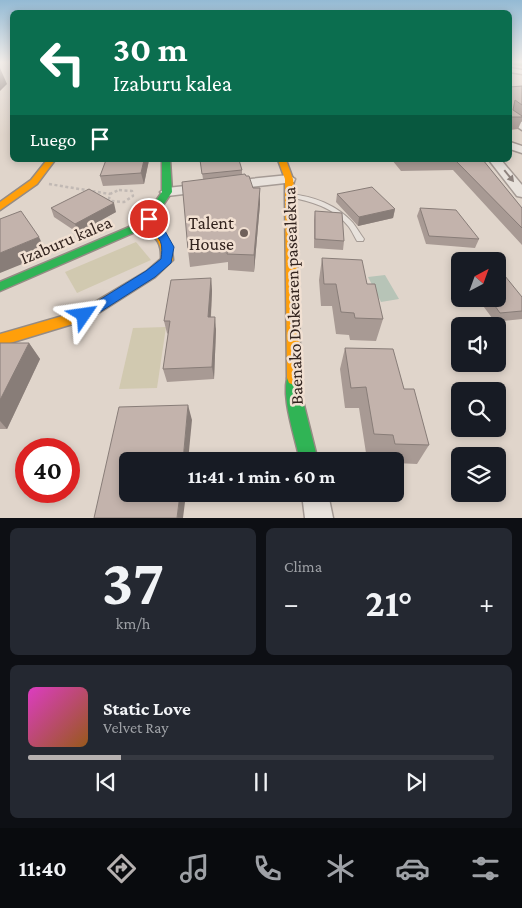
<!DOCTYPE html>
<html lang="es">
<meta charset="utf-8">
<style>
:root{--surface:#171b24;--page:#242831;--text:#f1f3f6;--muted:#9ea1a6;--line:#363941;--accent:#b6b1b0}
body{margin:0;font-family:"Crimson Pro",serif;background:var(--page);color:var(--text);height:100vh;display:flex;flex-direction:column;font-size:19px;white-space:nowrap}
*{box-sizing:border-box;margin:0}
p{font-size:16px;color:var(--muted)}
.icon{flex:none;width:28px;height:28px;fill:none;stroke:currentColor;stroke-width:2;stroke-linecap:round;stroke-linejoin:round}
.map{position:relative;height:518px;overflow:hidden}
.panel{display:flex;flex-direction:column;gap:10px;padding:10px;background:#0d0f14;flex:1}
.panel>*{flex:none}
.banner{position:absolute;left:10px;top:10px;width:502px;height:152px;border-radius:8px;box-shadow:0 2px 8px #0003;background:#0b6e4f;color:#fff;overflow:hidden}
.needle{width:32px;rotate:41deg}
.buttons{position:absolute;left:451px;top:252px;display:grid;gap:10px}
.buttons a{display:grid;place-items:center;width:55px;height:55px;border-radius:8px;background:var(--surface);box-shadow:0 2px 8px #0003;font-size:25px}
.speed{position:absolute;left:15px;top:438px;display:flex;gap:10px;font-size:25px;font-weight:700;text-align:center}
.speed>*{display:grid;place-content:center;width:65px;height:65px;border-radius:50%;background:var(--surface);box-shadow:0 2px 8px #0003;line-height:1}
.speed .limit{border:8px solid #d22;background:#fff;color:#111}
.pin{position:absolute;display:grid;place-items:center;width:42px;height:42px;color:#fff;margin:-21px;border:2px solid #fff;border-radius:50%;box-shadow:0 1px 5px #0007}
.me{position:absolute;width:55px;margin:-28px;rotate:58deg;stroke-linejoin:round;filter:drop-shadow(0 0 4px #0008)}
.turn{display:flex;align-items:center;gap:18px;height:105px;padding:0 20px;font-size:22px}
.turn .icon{width:65px;height:65px;stroke-width:2.5}
.turn b{display:block;font-size:35px;line-height:42px}
.then{display:flex;align-items:center;height:48px;padding:0 20px;background:#0003;gap:10px;font-size:19px}
.big{font-size:38px;font-weight:700;line-height:1.1}
.panel .widget{flex:1;display:flex;flex-direction:column;justify-content:center;gap:8px;min-width:0;padding:0 18px;border-radius:8px;background:var(--page)}
.panel .dial{align-items:center;gap:0}
.dial b{font-size:65px;line-height:1}
.song{display:flex;align-items:center;gap:15px}
.cover{width:60px;height:60px;border-radius:8px;background:linear-gradient(135deg,hsl(310 70% 55%),hsl(30 70% 35%))}
.played{height:5px;border-radius:2px;background:linear-gradient(90deg,var(--accent) 20%,var(--line) 20%)}
.keys{display:flex;justify-content:space-around;direction:ltr}
.heat{display:flex;justify-content:space-between;align-items:center;font-size:28px;direction:ltr}
.panel .tiles{flex:1;display:grid;gap:10px;grid-template-columns:1fr 1fr}
.widget:last-child{grid-column:span 2}
.trip{position:absolute;left:119px;top:452px;width:285px;height:50px;border-radius:8px;background:var(--surface);box-shadow:0 2px 8px #0003;font-weight:700;line-height:50px;text-align:center}
.dock{display:flex;height:80px;justify-content:space-around;align-items:center;background:#090b0e;color:var(--muted)}
.dock .icon{width:35px;height:35px}
.dock .on{color:var(--accent)}
.dock b{font-size:22px;color:var(--text)}
.map>svg:first-child{display:block}
</style>
<div class="map">
<svg width="522" height="518" viewBox="0 0 522 518">
<rect width="100%" height="100%" fill="#e0d5cb"/>
<g fill="#d1c9b0">
<polygon points="136,242 151,260 77,293 65,272"/>
<polygon points="166,327 157,388 119,389 133,328"/>
</g>
<polygon fill="#b7c4b7" points="385,275 399,299 381,302 368,277"/>
<g fill="none" stroke-linecap="round" stroke-linejoin="round">
<defs>
<path id="lane" d="M290 194C313 196 337 205 353 223 357 228 360 234 364 239L363 241H357C354 236 352 231 349 227 334 207 310 201 288 197V195Z"/>
<g id="street">
<polygon points="510,68 522,70 522,74 510,72"/>
<polygon points="510,114 522,122 522,130 510,122"/>
<polygon points="510,142 522,146 522,153 510,149"/>
<polygon points="489,160 501,160 522,185 522,197 517,196"/>
<polygon points="289,175 295,179 294,182 231,189 224,185 231,181"/>
<polygon points="204,184 211,188 209,191 167,196 160,192 167,188"/>
<polygon points="302,494 328,494 333,518 305,518"/>
</g>
<g id="fast">
<polygon points="512,62 522,62 522,65 513,63"/>
<polygon points="162,160 170,160 172,192 149,226 0,291 0,282 141,222 162,192"/>
<path d="M294 371 299 373 301 378 302 397 318 461H300C296 439 279 393 289 373Z"/>
</g>
<g id="slow">
<polygon points="47,160 55,160 37,184 0,210 0,202 31,180"/>
<polygon points="278,160 286,160 293,179 295,196 301,378 299,383 294,385 289,383 287,378 285,196 285,179"/>
<path d="M145 221C163 226 172 242 173 260L155 277 89 319 0 346V334L80 311 147 271 161 259C162 237 152 237 140 224Z"/>
</g>
</defs>
<use href="#lane" stroke="#a59b95" stroke-width="2"/>
<use href="#street" stroke="#a59b95" stroke-width="3"/>
<use href="#fast" stroke="#958b84" stroke-width="3"/>
<use href="#slow" stroke="#958b84" stroke-width="3"/>
<g stroke="#c1b9b4" stroke-width="2.5" stroke-dasharray="3 2.5" stroke-linecap="butt">
<polyline points="49,184 110,194"/>
<polygon points="119,190 132,191 133,196 124,202 111,201 109,199 110,194"/>
</g>
<use href="#lane" fill="#e8e2dc" fill-rule="evenodd"/>
<use href="#street" fill="#e8e2dc" fill-rule="evenodd"/>
<use href="#fast" fill="#30b455" fill-rule="evenodd"/>
<use href="#slow" fill="#ff9f0a" fill-rule="evenodd"/>
</g>
<g fill="#a89a94">
<polygon points="522,86 522,120 518,129 510,130 510,87"/>
<polygon points="149,160 144,184 103,186 100,176"/>
<polygon points="200,160 242,170 242,174 246,176 253,188 260,204 254,272 228,270 228,262 190,267 188,250 203,179"/>
<polygon points="392,160 483,160 522,208 522,245 453,170 401,171"/>
<polygon points="337,194 395,209 393,218 358,226 336,202"/>
<polygon points="51,208 116,212 78,233 54,217"/>
<polygon points="420,208 479,239 475,248 426,244 417,216"/>
<polygon points="315,211 344,241 343,250 314,248 314,220"/>
<polygon points="322,258 367,284 383,319 376,341 350,340 349,335 336,334 332,306 321,306 319,280"/>
<polygon points="211,278 212,291 211,317 216,330 214,379 167,382 163,369 168,334 167,333 164,321"/>
<polygon points="522,297 522,319 495,322 478,299 498,299"/>
<polygon points="0,343 29,343 40,359 7,429 0,429"/>
<polygon points="345,348 404,389 429,445 417,464 395,463 395,461 385,461 383,453 366,453 359,408 345,408 340,369"/>
</g>
<g fill="#887d78">
<polygon points="0,68 7,84 0,91"/>
<polygon points="144,160 149,160 144,184 141,173"/>
<polygon points="260,188 260,204 254,272 254,255"/>
<polygon points="114,203 116,212 78,233 75,224"/>
<polygon points="395,209 393,218 358,226 359,217"/>
<polygon points="39,237 47,254 0,273 0,253"/>
<polygon points="211,278 212,291 210,330 208,317"/>
<polygon points="215,317 216,330 214,379 212,367"/>
<polygon points="29,343 40,359 7,429 0,421 0,400"/>
<polygon points="188,405 192,420 188,461 183,461"/>
<polygon points="180,494 186,494 183,518 177,518"/>
</g>
<g fill="#c3b3ac" stroke="#887d78">
<polygon points="522,86 522,105 515,100 513,110 522,116 522,117 510,117 510,87"/>
<polygon points="106,160 144,160 141,173 100,176"/>
<polygon points="200,160 239,160 242,170 202,174"/>
<polygon points="402,160 483,160 522,208 522,228 456,161 403,161"/>
<polygon points="245,174 246,176 249,176 253,188 260,188 254,255 227,254 228,246 188,250 182,182"/>
<polygon points="372,187 395,209 359,217 337,194"/>
<polygon points="89,189 114,203 75,224 51,208"/>
<polygon points="420,208 456,210 479,239 429,236"/>
<polygon points="21,211 39,237 0,253 0,219"/>
<polygon points="315,211 342,213 344,241 315,239"/>
<polygon points="322,258 362,260 367,284 375,284 383,319 355,318 354,313 341,312 336,284 324,284"/>
<polygon points="498,276 505,276 522,297 522,311 500,313 490,299 498,299"/>
<polygon points="211,278 208,317 215,317 212,367 163,369 170,321 164,321 171,280"/>
<polygon points="0,343 29,343 0,400"/>
<polygon points="345,348 393,349 404,389 414,389 429,445 395,444 393,435 374,434 366,387 351,388"/>
<polygon points="188,405 183,461 128,461 128,494 180,494 177,518 94,518 119,407"/>
</g>
<defs><path id="oneway-solid" d="M-6-.8H1V-3.2L6.5 0L1 3.2V.8H-6Z" transform="scale(1.25)"/></defs>
<use fill="#8d827d" href="#oneway-solid" transform="translate(509 176) rotate(51)"/>
<linearGradient id="sky" x2="0" y2="1"><stop stop-color="#94bad4"/><stop offset="0.46" stop-color="#f1ece8"/><stop offset="1" stop-color="#f1ece8" stop-opacity="0"/></linearGradient>
<rect width="522" height="135" fill="url(#sky)"/>
<path fill="#1a73e8" stroke="#114b97" d="M149 216 154 219 151 223 165 231 174 247 171 263 155 277 89 319 84 320 80 319 78 315 80 312 146 271 161 259C165 232 153 238 139 224L145 217Z"/>
<circle fill="#6f615b" stroke="#f1e0d2" stroke-width="2" cx="244" cy="233" r="5"/>
<g text-anchor="middle" stroke-width="5" stroke-linejoin="round" paint-order="stroke">
<g font-size="18" fill="#32231e" stroke="#f1e0d2" text-anchor="end">
<text x="234" y="229">Talent<tspan x="234" dy="21">House</tspan></text>
</g>
<g font-size="18" fill="#32231e" stroke="#f1e0d2">
<text transform="translate(66 240) rotate(-23)" y="6">Izaburu kalea</text>
<text transform="translate(293 296) rotate(-92)" y="6">Baenako Dukearen pasealekua</text>
</g>
</g>
</svg>
<div class="buttons">
<a><svg class="needle" viewBox="-14 -14 28 28"><path d="M0-13l5 13h-10z" fill="#e53935"/><path d="M0 13l5-13h-10z" fill="#9ea1a6"/></svg></a>
<a><svg class="icon" aria-label="sound" viewBox="0 0 24 24"><path d="M4 9h4l5-4v14l-5-4H4zM17 9q2 3 0 6"/></svg></a>
<a><svg class="icon" aria-label="search" viewBox="0 0 24 24"><circle cx="10" cy="10" r="6"/><path d="M15 15l6 6"/></svg></a>
<a><svg class="icon" aria-label="layers" viewBox="0 0 24 24"><path d="M12 4l9 5-9 5-9-5zM3 14l9 5 9-5"/></svg></a>
</div>
<div class="speed"><div class="limit">40</div></div>
<div class="pin" style="left:149px;top:219px;background:#d93025"><svg class="icon" aria-label="arrive" viewBox="0 0 24 24"><path d="M6 21V4h12l-3 4 3 4H6"/></svg></div>
<svg class="me" style="left:84px;top:315px" viewBox="-20 -20 40 40"><path d="M0-17L14 15 0 8-14 15z" fill="#1a73e8" stroke="#fff" stroke-width="4"/></svg>
<div class="trip">11:41 · 1 min · 60 m</div>
<div class="banner">
<div class="turn"><svg class="icon" aria-label="left" viewBox="0 0 24 24"><path d="M17 20v-9H6M10 6l-5 5 5 5"/></svg><div><b>30 m</b>Izaburu kalea</div></div>
<div class="then">Luego<svg class="icon" aria-label="arrive" viewBox="0 0 24 24"><path d="M6 21V4h12l-3 4 3 4H6"/></svg></div>
</div>
</div>
<section class="panel">
<div class="tiles">
<div class="widget dial"><b>37</b><p>km/h</p></div>
<div class="widget"><p>Clima</p>
<div class="heat"><a>−</a><b class="big">21°</b><a>+</a></div>
</div>
<div class="widget">
<div class="song"><i class="cover"></i><div><b>Static Love</b><p>Velvet Ray</p></div></div>
<div class="played"></div>
<div class="keys"><svg class="icon" aria-label="previous" viewBox="0 0 24 24"><path d="M18 5L8 12l10 7zM5 5v14"/></svg><svg class="icon" aria-label="pause" viewBox="0 0 24 24"><path d="M8 5v14M16 5v14"/></svg><svg class="icon" aria-label="next" viewBox="0 0 24 24"><path d="M6 5l10 7-10 7zM19 5v14"/></svg></div>
</div>
</div>
</section>
<nav class="dock">
<b>11:40</b>
<svg class="icon on" aria-label="directions" viewBox="0 0 24 24"><path d="M12 3l9 9-9 9-9-9zM9 14v-3h6M13 9l2 2-2 2"/></svg>
<svg class="icon" aria-label="music" viewBox="0 0 24 24"><path d="M9 18V5l10-2v13"/><circle cx="6" cy="18" r="3"/><circle cx="16" cy="16" r="3"/></svg>
<svg class="icon" aria-label="phone" viewBox="0 0 24 24"><path d="M5 4h4l2 5-3 2q2 4 5 5l2-3 5 2v4C11 20 4 13 5 4z"/></svg>
<svg class="icon" aria-label="climate" viewBox="0 0 24 24"><path d="M12 3v18M4 7l16 10M4 17L20 7"/></svg>
<svg class="icon" aria-label="car" viewBox="0 0 24 24"><path d="M5 17H2v-5l4-1 3-4h7l3 4 3 1v5h-3M9 17h6M6 11h13"/><circle cx="7" cy="17" r="2"/><circle cx="17" cy="17" r="2"/></svg>
<svg class="icon" aria-label="filters" viewBox="0 0 24 24"><path d="M4 7h16M4 17h16"/><circle cx="9" cy="7" r="2"/><circle cx="15" cy="17" r="2"/></svg>
</nav>
